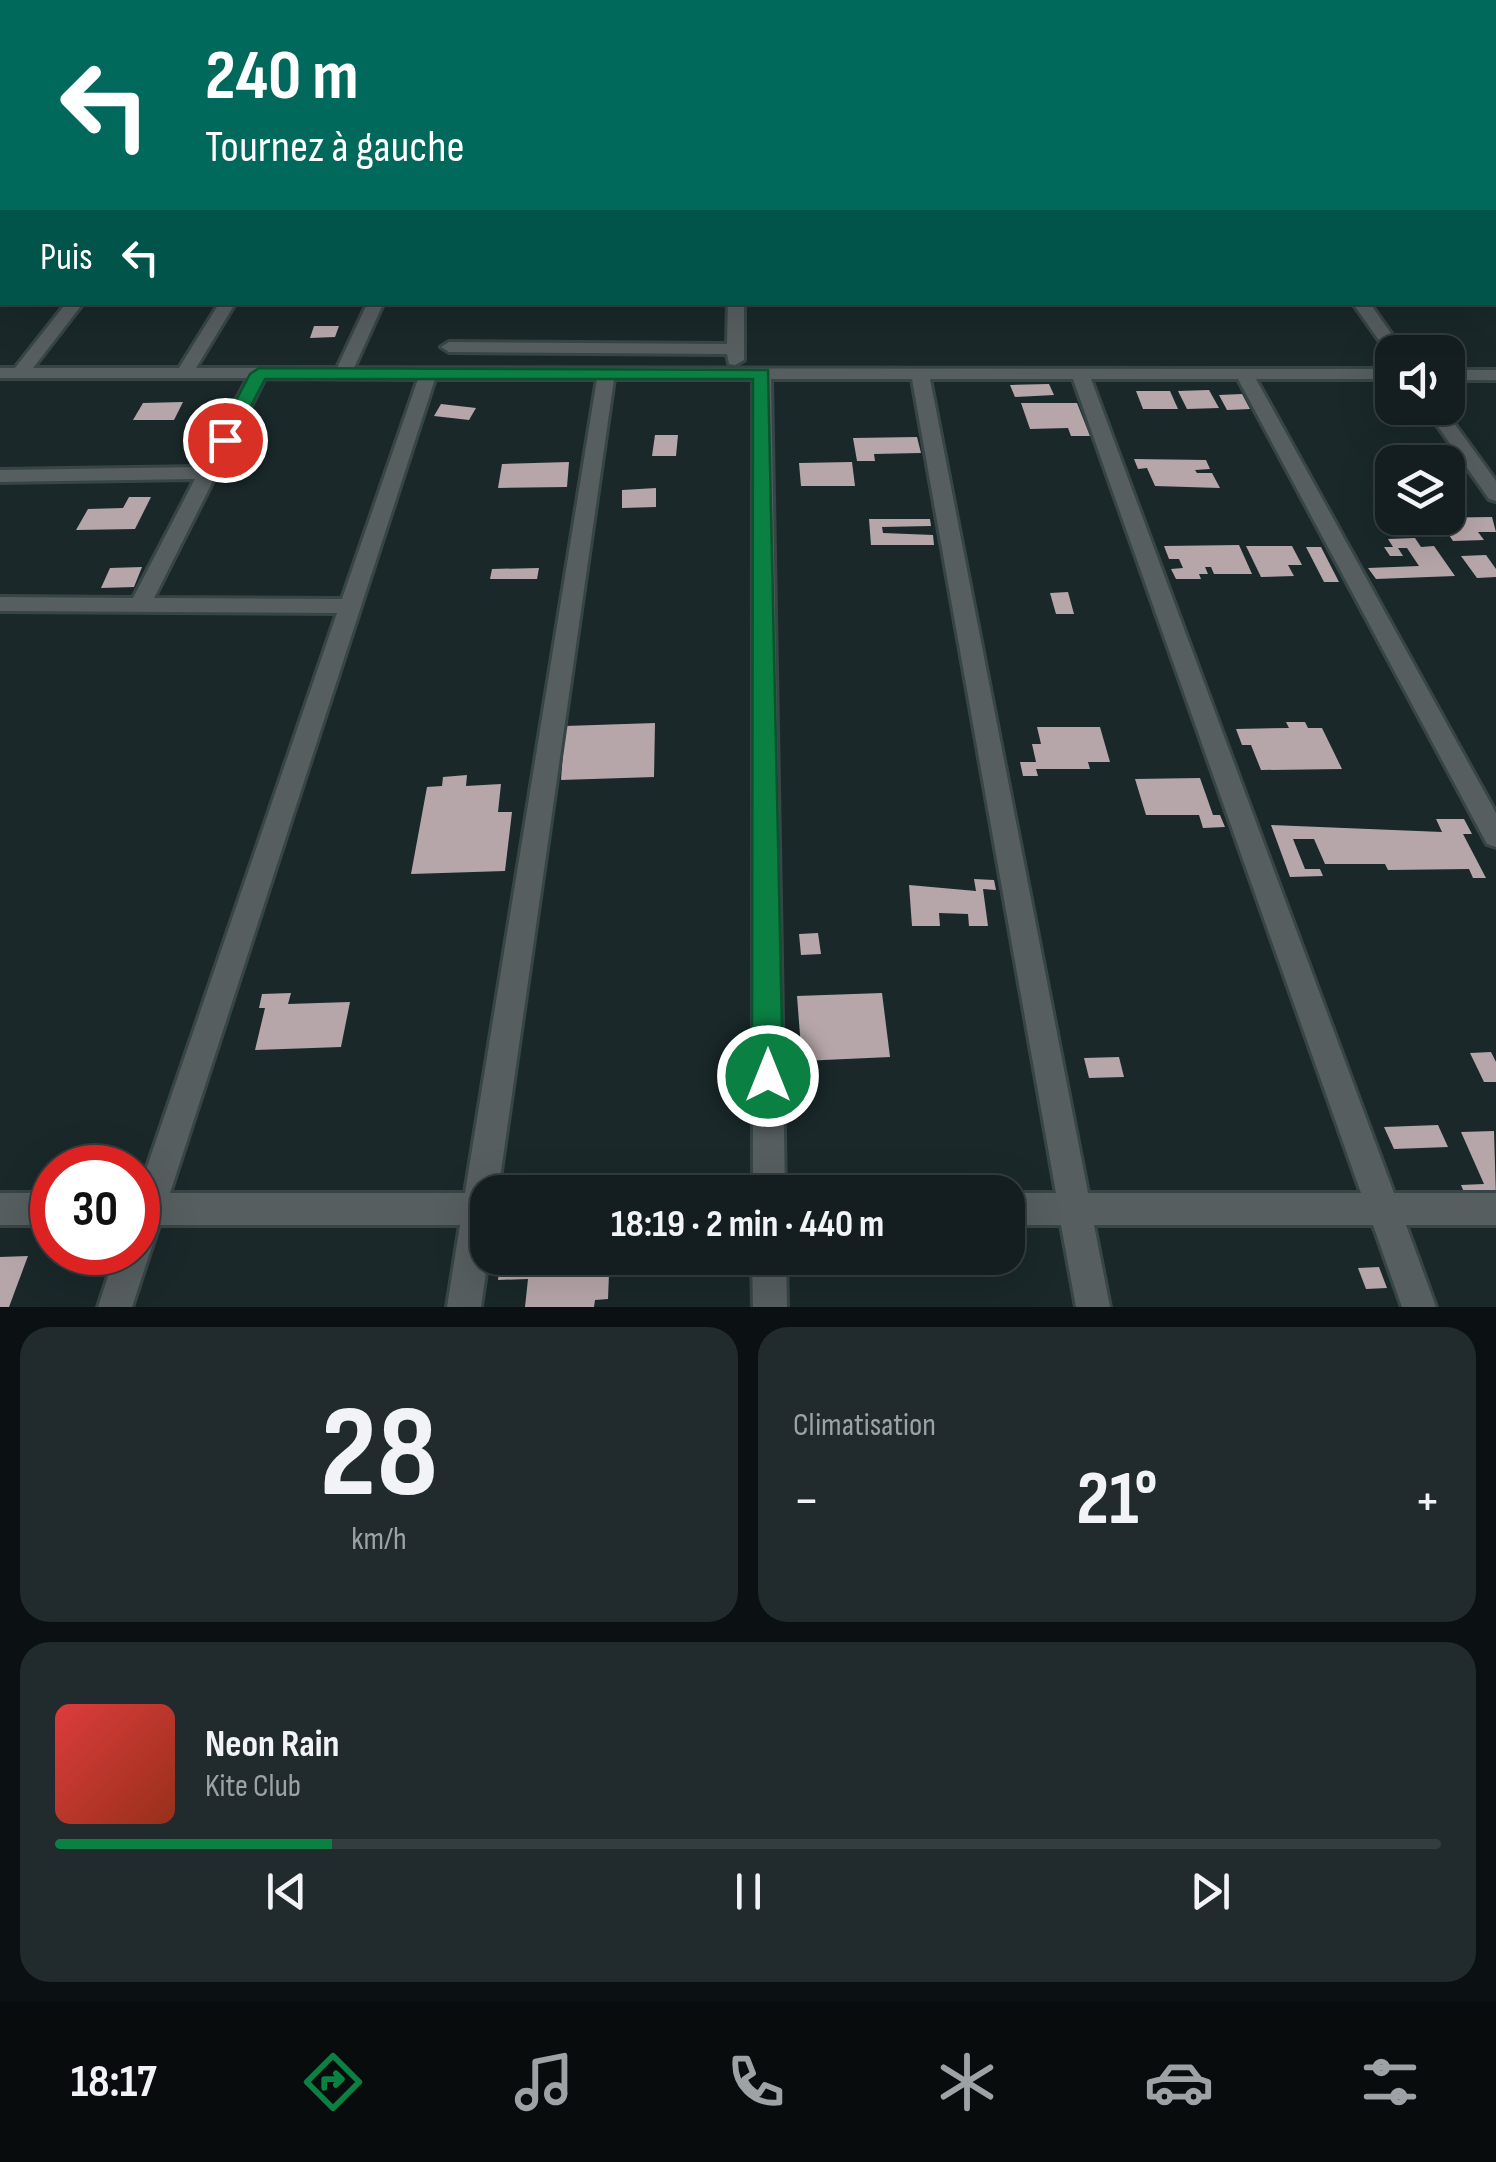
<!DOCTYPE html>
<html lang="fr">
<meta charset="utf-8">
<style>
:root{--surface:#141e20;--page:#212b2d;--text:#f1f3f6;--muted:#9da2a5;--line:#333c3e;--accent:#0b8043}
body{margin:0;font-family:"Sofia Sans Condensed",sans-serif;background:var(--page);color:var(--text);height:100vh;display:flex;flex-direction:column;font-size:38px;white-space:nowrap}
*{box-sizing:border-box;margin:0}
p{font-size:32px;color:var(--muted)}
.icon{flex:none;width:55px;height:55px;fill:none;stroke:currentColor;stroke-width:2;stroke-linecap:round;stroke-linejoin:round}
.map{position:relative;height:1307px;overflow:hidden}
.side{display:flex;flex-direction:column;gap:20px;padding:20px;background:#0b1012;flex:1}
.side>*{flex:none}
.top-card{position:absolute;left:0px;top:0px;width:1498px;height:305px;box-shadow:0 10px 40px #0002,0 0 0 2px var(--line);background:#00695c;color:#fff;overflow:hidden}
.controls{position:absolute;left:1375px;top:335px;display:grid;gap:20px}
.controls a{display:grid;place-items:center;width:90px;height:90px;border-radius:20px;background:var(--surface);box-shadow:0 10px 40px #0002,0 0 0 2px var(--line);font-size:50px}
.speed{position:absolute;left:30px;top:1145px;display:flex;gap:20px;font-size:50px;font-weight:700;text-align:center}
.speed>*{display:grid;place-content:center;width:130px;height:130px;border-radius:50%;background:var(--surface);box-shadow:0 10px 40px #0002,0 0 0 2px var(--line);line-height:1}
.speed .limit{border:15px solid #d22;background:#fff;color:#111}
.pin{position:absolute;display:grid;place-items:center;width:85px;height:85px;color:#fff;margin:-42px;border:5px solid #fff;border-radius:50%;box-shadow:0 2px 10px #0007}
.me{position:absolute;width:110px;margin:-55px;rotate:0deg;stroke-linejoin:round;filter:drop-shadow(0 0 8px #0008)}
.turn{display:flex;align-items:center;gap:35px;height:210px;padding:0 40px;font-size:45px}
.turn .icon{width:130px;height:130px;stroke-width:2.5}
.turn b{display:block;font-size:70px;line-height:85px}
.then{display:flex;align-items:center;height:95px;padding:0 40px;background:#0003;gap:20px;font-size:38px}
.big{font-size:75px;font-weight:700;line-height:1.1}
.side .card{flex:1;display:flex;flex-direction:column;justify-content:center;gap:15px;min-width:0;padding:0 35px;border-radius:30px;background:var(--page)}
.side .dial{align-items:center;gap:0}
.dial b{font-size:130px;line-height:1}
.song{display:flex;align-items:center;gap:30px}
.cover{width:120px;height:120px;border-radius:15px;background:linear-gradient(135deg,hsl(0 70% 55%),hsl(10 70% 35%))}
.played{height:10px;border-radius:5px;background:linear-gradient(90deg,var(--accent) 20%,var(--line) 20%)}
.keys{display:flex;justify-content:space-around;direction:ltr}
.heat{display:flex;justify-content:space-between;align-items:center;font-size:55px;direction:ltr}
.side .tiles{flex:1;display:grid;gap:20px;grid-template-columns:1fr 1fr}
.card:last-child{grid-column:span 2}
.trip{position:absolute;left:470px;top:1175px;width:555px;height:100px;border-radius:30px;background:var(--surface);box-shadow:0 10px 40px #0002,0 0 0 2px var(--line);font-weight:700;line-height:100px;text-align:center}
.tabs{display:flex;height:160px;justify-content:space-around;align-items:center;background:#080c0d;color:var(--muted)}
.tabs .icon{width:70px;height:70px}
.tabs .selected{color:var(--accent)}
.tabs b{font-size:45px;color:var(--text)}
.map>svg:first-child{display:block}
</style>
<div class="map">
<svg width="1496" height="1307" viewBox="0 0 1496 1307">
<rect width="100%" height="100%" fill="#1a282a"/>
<g fill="#b6a6aa">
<polygon points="314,326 339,326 335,337 310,338"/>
<polygon points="1049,384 1054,395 1015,397 1010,385"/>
<polygon points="1209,390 1219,408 1187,409 1178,391"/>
<polygon points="1136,391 1170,391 1178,409 1143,409"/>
<polygon points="1242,394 1250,409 1227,410 1219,395"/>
<polygon points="183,402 174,420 133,420 143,403"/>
<polygon points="1021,403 1077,403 1090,436 1071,436 1068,428 1030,429"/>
<polygon points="441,404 476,408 469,420 434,416"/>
<polygon points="655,435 678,435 676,456 652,456"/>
<polygon points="917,437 921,453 874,454 875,461 857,461 853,438"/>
<polygon points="1134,459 1206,460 1210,469 1195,470 1197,473 1212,473 1220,488 1155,486 1147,468 1138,469"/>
<polygon points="569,462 567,487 498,488 502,464"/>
<polygon points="852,462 855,486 801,486 799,463"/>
<polygon points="656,488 656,507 622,508 622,490"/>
<polygon points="129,497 151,497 135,529 76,530 88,509 123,508"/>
<polygon points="1492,517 1496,532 1478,532 1484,540 1453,541 1449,535 1431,536 1419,518"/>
<polygon points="869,519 930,519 931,526 882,527 883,533 933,535 934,545 871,545"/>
<polygon points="1415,538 1421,547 1434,546 1455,576 1376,579 1368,568 1419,566 1407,548 1398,548 1403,556 1390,556 1384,547 1393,547 1388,539"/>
<polygon points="1239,545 1252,574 1214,574 1211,567 1205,567 1208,574 1199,574 1201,579 1176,579 1171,569 1183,568 1179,559 1169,559 1164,546"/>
<polygon points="1246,546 1292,546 1302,565 1288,565 1294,576 1261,577"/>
<polygon points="1306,547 1321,547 1339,582 1324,582"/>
<polygon points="1486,555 1496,569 1496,577 1477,578 1461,556"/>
<polygon points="142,567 134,587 101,588 110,568"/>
<polygon points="539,568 537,579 490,579 492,569"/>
<polygon points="1068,592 1074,614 1056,614 1050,593"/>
<polygon points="1286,722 1305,722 1308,728 1322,728 1342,769 1261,770 1251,745 1242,745 1236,729 1289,728"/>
<polygon points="655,723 654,777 561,780 565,726"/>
<polygon points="1037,727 1100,727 1110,762 1088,762 1090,769 1036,769 1038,776 1023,776 1020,762 1036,762 1032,744 1041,744"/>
<polygon points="467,775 466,786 501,784 498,812 512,812 505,871 411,874 427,787 442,786 443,777"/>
<polygon points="1200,778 1213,815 1220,815 1225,827 1203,828 1199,815 1146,815 1135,779"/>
<polygon points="1436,819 1464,819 1472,834 1463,834 1486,878 1473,878 1469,869 1388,870 1385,864 1325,864 1314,839 1293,839 1305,869 1320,869 1323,876 1290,877 1271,825 1442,832"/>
<polygon points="974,879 994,880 996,890 983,889 988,926 969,926 968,914 939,913 940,926 912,926 909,885 976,891"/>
<polygon points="818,933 821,954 801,955 799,934"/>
<polygon points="291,993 288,1004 350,1002 341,1047 255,1050 265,1008 259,1008 262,994"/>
<polygon points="882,993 890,1057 802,1061 797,996"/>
<polygon points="1491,1052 1496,1062 1496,1082 1484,1082 1470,1053"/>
<polygon points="1119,1057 1124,1077 1089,1078 1084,1058"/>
<polygon points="1438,1125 1448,1147 1394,1149 1384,1127"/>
<polygon points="1494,1131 1496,1197 1467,1199 1461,1185 1484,1184 1461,1132"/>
<polygon points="28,1256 9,1307 0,1307 0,1257"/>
<polygon points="500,1263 544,1263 542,1271 596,1269 596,1274 609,1274 608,1299 595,1300 594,1307 525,1307 528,1279 498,1280"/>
<polygon points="1379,1267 1387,1288 1366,1289 1358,1268"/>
</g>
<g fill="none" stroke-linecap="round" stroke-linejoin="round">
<defs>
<g id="street">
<rect x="644" y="0" width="10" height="2"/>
<rect x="737" y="0" width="10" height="2"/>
<polygon points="1341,0 1353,0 1354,2 1343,2"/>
<polygon points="1418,0 1430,0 1431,2 1420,2"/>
<polygon points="0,2 5,2 2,8 0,8"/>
<rect x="1495" y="31" width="1" height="6"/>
<rect x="0" y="35" width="2" height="6"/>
<rect x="1495" y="71" width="1" height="8"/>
<polygon points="0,72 2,73 2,79 0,80"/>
<rect x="1495" y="137" width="1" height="9"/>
<rect x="0" y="192" width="2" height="8"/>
<rect x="1495" y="285" width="1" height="10"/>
<path d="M67 302H84L33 368H179L220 302H236L196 368H337L368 302H384L354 368 1392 369V379H1256L1496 813V847L1487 844 1238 379H1091L1394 1193H1496V1225H1406L1436 1307H1402L1373 1225H1094L1110 1307H1076L1061 1225H1008V1193H1056L912 379H771L785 1192H753V379H614L498 1192H488V1258L481 1307H447L460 1225H159L132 1307H98L116 1252H138V1193L337 613 0 611V597L133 598 195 479 0 482V470L201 467 248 378H0V368H15ZM265 378 418 379 342 599 154 598ZM435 379H597L465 1193H170ZM930 379H1073L1361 1193H1088Z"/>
<polygon points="728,302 744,302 744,360 735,365 729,364 727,354 449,352 441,347 449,342 727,344"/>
<polygon points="1352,302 1369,302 1404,352 1390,356"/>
<rect x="1448" y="370" width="48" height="10"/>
<polygon points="1425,408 1443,408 1496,481 1496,501 1489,499"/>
<rect x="0" y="1193" width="52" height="32"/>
<polygon points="752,1258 786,1258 787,1307 753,1307"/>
</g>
</defs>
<use href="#street" stroke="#374546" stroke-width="6"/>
<use href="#street" fill="#575e5f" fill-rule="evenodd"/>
</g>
<polygon fill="#0b8043" stroke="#07532c" stroke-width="2.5" points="259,368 768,370 783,1076 779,1085 768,1090 757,1085 752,1076 753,379 265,379 231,444 218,444 215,440 250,374"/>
</svg>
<div class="controls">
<a><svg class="icon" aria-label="sound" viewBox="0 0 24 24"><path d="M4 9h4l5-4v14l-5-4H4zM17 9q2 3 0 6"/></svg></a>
<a><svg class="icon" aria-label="layers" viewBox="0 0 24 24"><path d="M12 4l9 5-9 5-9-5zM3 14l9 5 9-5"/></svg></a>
</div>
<div class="speed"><div class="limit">30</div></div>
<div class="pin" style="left:225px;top:440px;background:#d93025"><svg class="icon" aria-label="arrive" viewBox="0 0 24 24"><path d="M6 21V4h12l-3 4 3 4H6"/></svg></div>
<svg class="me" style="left:768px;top:1076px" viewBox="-20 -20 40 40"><circle r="17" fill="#0b8043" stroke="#fff" stroke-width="3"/><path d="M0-11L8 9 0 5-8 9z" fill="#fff"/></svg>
<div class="trip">18:19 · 2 min · 440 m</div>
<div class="top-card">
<div class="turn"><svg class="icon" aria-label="left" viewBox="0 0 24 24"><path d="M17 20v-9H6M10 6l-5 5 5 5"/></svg><div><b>240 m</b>Tournez à gauche</div></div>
<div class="then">Puis<svg class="icon" aria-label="left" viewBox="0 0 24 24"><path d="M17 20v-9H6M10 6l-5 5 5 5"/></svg></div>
</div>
</div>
<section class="side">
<div class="tiles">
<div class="card dial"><b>28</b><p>km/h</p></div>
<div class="card"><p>Climatisation</p>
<div class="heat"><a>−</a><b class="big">21°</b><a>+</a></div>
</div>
<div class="card">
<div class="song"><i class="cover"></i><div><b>Neon Rain</b><p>Kite Club</p></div></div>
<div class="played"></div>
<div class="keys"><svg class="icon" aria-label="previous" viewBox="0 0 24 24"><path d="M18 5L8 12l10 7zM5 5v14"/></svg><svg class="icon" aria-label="pause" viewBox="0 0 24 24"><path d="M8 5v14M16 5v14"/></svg><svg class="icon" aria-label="next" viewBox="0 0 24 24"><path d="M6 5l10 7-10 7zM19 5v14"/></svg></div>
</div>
</div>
</section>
<nav class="tabs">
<b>18:17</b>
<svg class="icon selected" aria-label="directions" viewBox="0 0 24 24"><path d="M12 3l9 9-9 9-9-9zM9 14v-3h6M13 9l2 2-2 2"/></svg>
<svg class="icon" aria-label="music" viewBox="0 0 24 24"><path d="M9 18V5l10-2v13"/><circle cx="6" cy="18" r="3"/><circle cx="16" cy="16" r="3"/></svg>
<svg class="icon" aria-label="phone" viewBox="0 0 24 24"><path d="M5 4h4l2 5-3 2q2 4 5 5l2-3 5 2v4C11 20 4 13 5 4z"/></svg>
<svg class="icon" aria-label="climate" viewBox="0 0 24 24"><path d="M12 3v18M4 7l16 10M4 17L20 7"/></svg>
<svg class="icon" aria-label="car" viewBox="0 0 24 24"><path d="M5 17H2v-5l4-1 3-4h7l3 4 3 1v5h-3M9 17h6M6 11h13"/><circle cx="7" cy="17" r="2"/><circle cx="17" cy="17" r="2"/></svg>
<svg class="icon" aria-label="filters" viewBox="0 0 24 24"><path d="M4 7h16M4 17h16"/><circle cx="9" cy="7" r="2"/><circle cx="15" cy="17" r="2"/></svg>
</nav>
